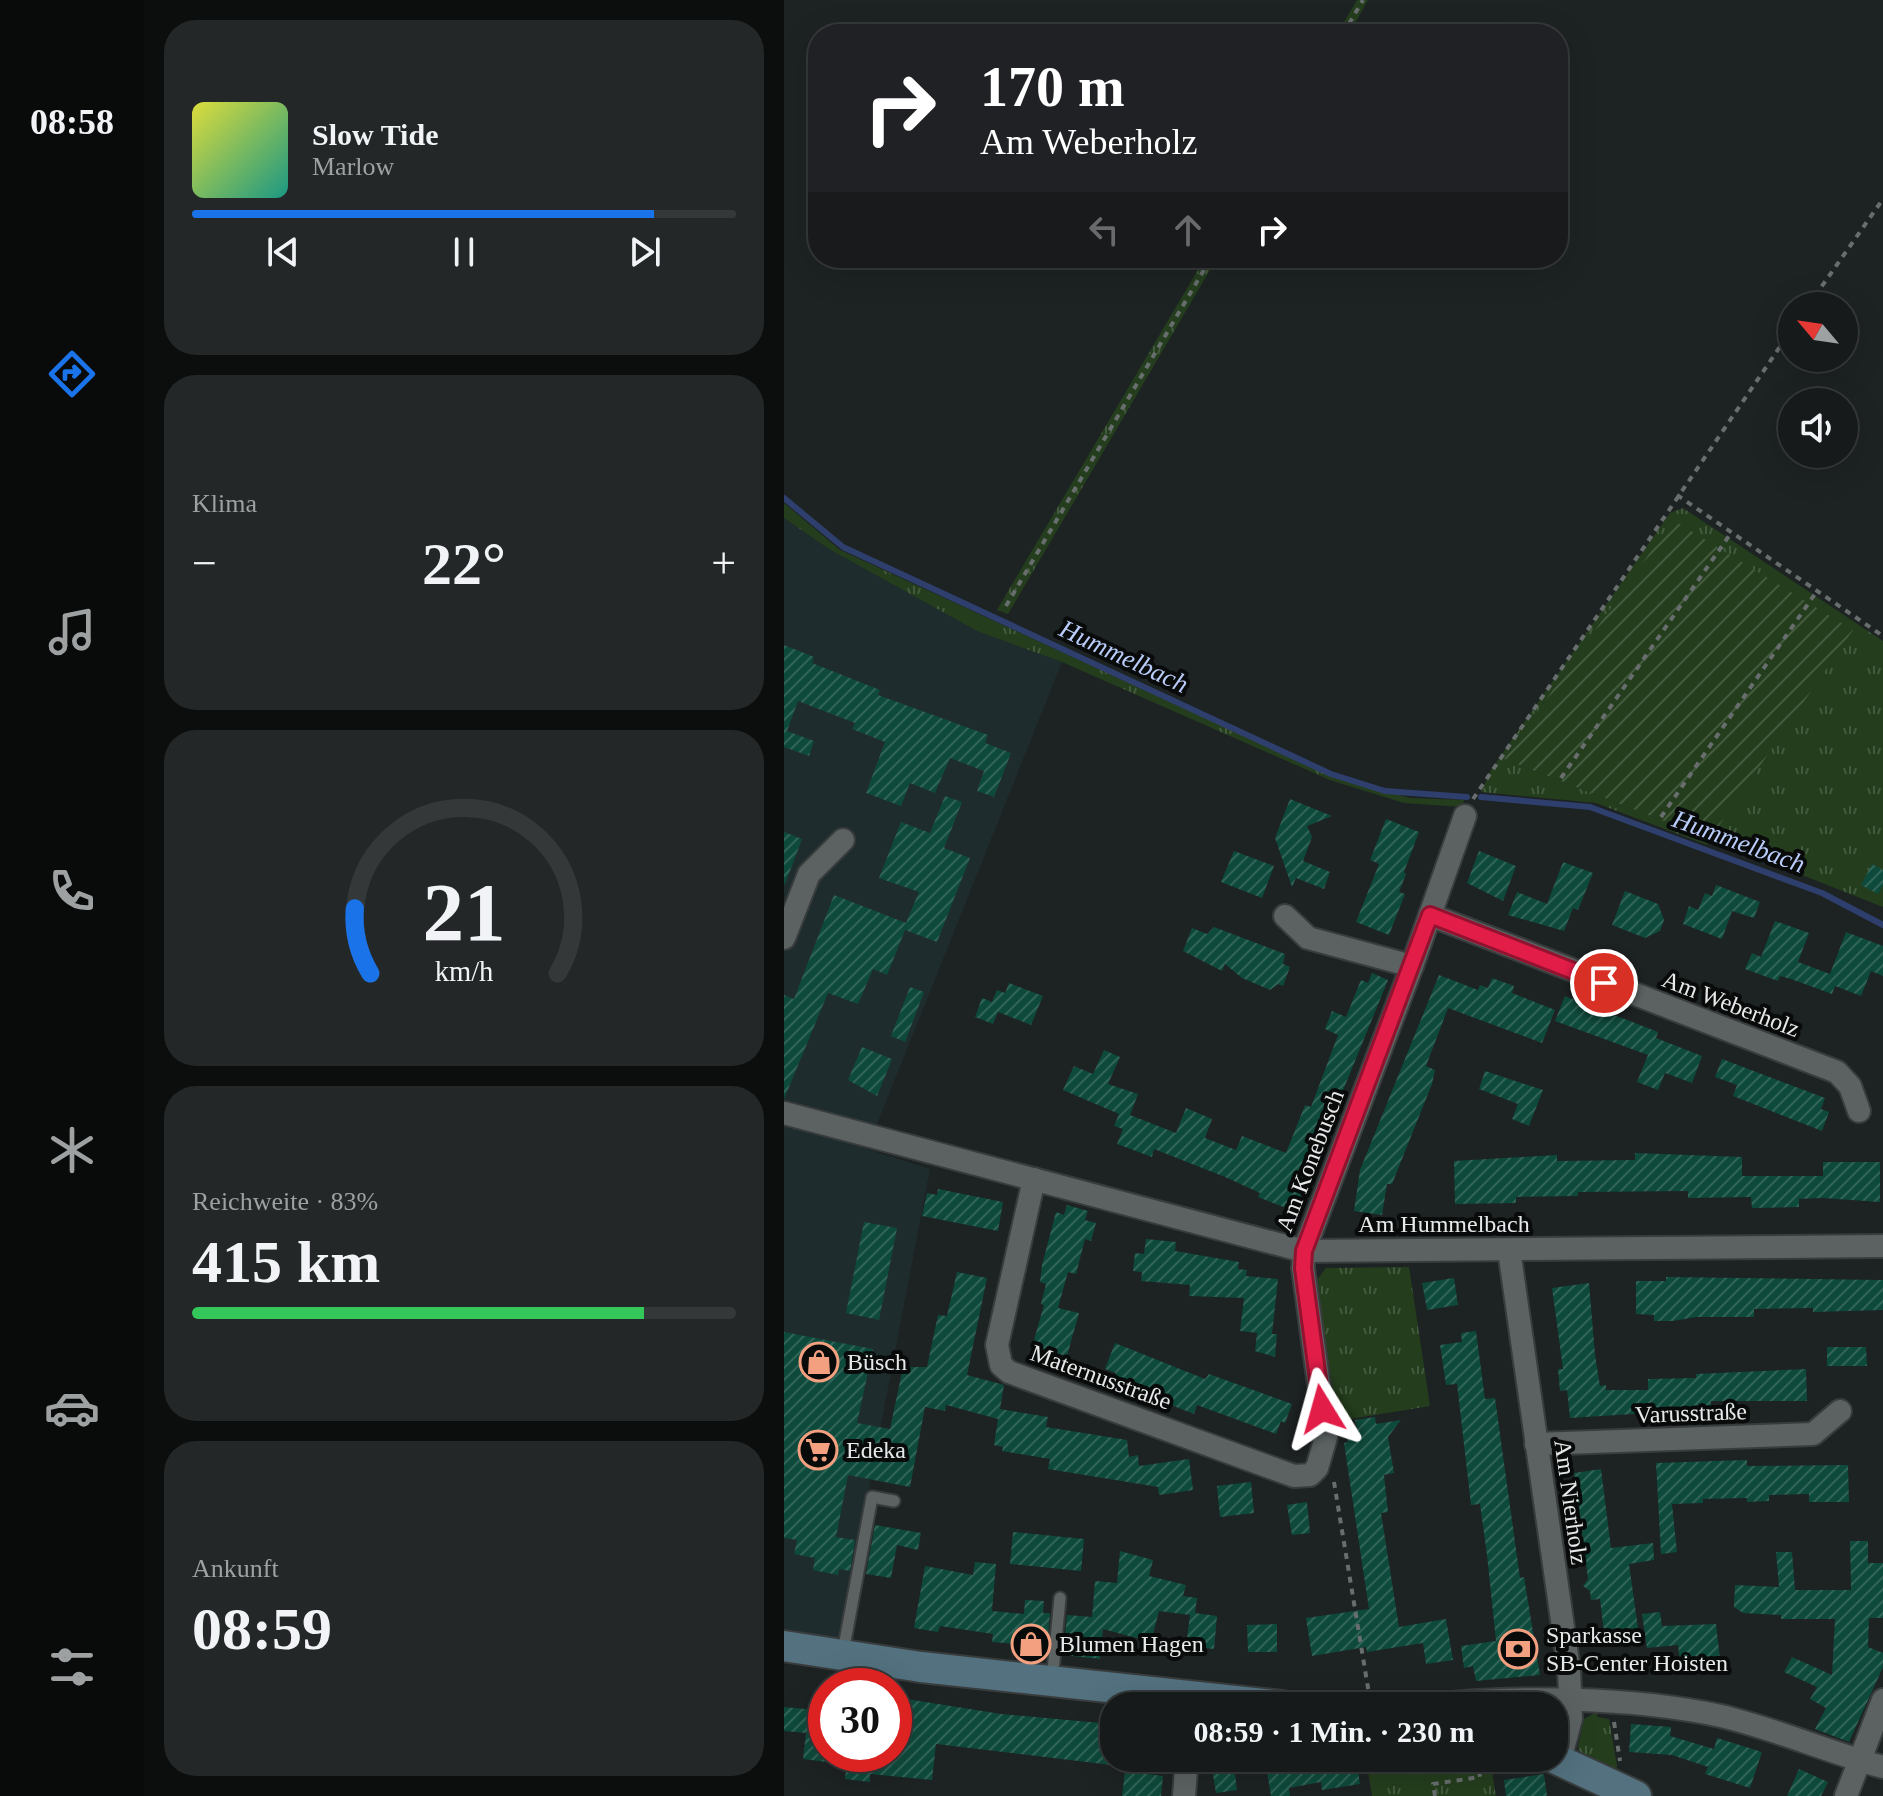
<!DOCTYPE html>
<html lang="de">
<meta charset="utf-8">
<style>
:root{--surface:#161a1a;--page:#232727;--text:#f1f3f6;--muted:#9ea1a2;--line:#353839;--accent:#1a73e8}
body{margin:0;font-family:"Times New Roman",serif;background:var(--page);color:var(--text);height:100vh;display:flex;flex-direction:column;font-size:30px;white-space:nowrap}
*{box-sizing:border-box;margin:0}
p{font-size:26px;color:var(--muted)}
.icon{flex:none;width:44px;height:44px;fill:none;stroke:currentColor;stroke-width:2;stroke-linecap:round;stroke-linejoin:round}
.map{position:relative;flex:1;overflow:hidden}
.sheet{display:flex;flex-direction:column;gap:20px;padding:20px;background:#0c0e0e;width:640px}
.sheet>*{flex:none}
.hud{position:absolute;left:24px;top:24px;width:760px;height:244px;border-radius:32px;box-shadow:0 8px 32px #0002,0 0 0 2px var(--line);background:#202124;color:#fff;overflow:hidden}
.needle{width:52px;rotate:299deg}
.controls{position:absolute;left:994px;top:292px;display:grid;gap:16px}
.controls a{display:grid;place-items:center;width:80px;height:80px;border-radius:50%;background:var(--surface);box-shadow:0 8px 32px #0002,0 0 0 2px var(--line);font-size:40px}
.speed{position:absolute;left:24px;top:1668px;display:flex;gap:16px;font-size:40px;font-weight:700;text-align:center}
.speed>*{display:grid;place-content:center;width:104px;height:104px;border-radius:50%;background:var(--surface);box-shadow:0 8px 32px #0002,0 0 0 2px var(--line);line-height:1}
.speed .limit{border:12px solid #d22;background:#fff;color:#111}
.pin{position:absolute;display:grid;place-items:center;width:68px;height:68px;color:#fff;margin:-34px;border:4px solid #fff;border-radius:50%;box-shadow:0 2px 8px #0007}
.me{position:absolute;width:88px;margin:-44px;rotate:352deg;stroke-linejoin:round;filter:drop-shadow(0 0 6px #0008)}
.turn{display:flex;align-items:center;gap:28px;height:168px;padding:0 40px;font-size:36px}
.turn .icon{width:104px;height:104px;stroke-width:2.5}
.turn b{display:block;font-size:56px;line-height:68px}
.lanes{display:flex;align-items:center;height:76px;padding:0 40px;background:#0003;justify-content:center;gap:40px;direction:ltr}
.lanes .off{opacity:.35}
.big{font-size:60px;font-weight:700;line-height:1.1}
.sheet .widget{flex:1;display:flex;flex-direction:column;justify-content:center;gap:12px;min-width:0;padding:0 28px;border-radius:32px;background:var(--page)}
.sheet .dial{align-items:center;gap:0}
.dial svg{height:208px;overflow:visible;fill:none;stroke:var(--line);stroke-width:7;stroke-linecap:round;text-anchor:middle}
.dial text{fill:var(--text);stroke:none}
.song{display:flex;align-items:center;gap:24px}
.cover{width:96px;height:96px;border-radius:12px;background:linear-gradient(135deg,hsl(60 70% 55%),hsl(170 70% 35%))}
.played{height:8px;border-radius:4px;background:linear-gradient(90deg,var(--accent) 85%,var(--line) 85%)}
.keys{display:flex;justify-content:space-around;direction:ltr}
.heat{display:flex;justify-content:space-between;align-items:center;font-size:44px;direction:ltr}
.charge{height:12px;border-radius:6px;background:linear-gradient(90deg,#34c759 83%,var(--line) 0)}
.trip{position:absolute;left:316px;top:1692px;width:468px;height:80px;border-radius:32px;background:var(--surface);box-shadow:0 8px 32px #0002,0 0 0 2px var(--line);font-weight:700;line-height:80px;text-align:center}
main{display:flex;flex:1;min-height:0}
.tab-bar{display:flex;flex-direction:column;width:144px;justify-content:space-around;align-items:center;background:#090a0a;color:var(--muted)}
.tab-bar .icon{width:56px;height:56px}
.tab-bar .active{color:var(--accent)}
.tab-bar b{font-size:36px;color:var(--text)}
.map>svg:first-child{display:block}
</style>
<main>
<nav class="tab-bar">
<b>08:58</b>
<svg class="icon active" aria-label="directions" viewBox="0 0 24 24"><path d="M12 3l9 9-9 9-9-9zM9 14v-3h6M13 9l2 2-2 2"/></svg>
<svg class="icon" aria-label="music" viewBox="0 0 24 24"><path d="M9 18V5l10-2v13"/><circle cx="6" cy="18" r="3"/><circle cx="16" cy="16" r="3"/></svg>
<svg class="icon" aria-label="phone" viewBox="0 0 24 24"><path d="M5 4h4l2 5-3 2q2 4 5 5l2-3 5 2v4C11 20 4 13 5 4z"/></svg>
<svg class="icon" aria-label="climate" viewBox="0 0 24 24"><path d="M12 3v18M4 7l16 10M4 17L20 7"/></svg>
<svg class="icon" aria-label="car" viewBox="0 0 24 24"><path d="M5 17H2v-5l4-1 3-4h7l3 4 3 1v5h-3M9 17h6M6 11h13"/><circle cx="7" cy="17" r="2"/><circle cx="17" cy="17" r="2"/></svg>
<svg class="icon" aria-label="filters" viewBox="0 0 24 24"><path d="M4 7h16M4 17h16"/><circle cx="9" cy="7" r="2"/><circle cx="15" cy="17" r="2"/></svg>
</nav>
<section class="sheet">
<div class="widget">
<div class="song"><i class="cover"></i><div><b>Slow Tide</b><p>Marlow</p></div></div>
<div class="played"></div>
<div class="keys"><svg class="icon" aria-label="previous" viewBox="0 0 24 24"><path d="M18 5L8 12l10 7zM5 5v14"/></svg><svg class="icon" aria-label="pause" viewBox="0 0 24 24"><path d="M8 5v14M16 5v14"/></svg><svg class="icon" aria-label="next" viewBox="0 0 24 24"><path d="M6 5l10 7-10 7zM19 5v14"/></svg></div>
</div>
<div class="widget"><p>Klima</p>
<div class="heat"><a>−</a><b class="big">22°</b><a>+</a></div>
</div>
<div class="widget dial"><svg viewBox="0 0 100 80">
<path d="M14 69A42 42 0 1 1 86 69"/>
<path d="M14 69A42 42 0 0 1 8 44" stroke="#1a73e8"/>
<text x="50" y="56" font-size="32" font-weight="700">21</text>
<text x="50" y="72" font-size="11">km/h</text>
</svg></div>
<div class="widget"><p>Reichweite · 83%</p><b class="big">415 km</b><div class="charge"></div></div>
<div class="widget"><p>Ankunft</p><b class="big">08:59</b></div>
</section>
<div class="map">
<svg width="1099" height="1796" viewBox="0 0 1099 1796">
<defs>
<pattern id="grass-tufts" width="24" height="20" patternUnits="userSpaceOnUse" patternTransform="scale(2)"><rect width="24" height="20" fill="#243e1d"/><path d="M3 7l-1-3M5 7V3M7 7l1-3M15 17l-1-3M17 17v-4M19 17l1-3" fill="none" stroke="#445a3e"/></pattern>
<pattern id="garden-furrows" width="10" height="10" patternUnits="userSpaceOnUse" patternTransform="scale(2)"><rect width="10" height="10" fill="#243e1d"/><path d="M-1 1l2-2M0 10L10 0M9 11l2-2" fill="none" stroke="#445a3e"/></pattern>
<pattern id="building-hatch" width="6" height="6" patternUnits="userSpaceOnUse" patternTransform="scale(2)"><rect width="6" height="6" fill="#0e4a3b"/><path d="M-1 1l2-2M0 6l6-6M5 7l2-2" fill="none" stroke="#316458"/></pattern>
</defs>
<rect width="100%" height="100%" fill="#1d2223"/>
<polygon fill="#1f2c2e" points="0,518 45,549 193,631 278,662 83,1149 146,1169 56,1638 0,1630"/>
<g fill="url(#grass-tufts)" fill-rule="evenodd">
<polygon points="573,0 584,0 565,34 553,34"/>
<polygon points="421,258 433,258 224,614 213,610"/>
<polygon points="0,503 56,550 547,776 626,798 680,800 678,807 620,803 546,780 278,662 193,631 45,549 0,518"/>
<path d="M899 508 1099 641V907L927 839 923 845 812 803 697 792 707 770 886 513ZM889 521 1068 630 926 839 720 759Z"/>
<polygon points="625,1267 646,1406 554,1421 530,1284 542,1268"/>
<polygon points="814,1711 813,1717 825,1719 833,1766 831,1774 796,1757 794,1747 800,1719"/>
<polygon points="582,1758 706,1758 712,1796 588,1796"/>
</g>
<polygon fill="url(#garden-furrows)" points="889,520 1069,630 926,839 720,759"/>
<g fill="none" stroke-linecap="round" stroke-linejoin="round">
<g stroke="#2f3f6d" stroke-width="6">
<polyline points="0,498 59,547 547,774 601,791 683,797"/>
<polyline points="697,797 806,807 1038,893 1099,925"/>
</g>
</g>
<g fill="url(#building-hatch)">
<polygon points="0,645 30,657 28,663 96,690 94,695 204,735 201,743 227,753 210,797 193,791 200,771 166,758 151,793 126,783 117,806 82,793 101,742 68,729 71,723 14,701 3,731 30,741 25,756 0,747"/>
<polygon points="161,796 178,802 160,848 186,858 153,942 121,930 103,975 89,969 74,1004 44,993 0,1099 0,995 10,999 50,895 122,923 135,892 95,878 117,822 146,833"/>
<polygon points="506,799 548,816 523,826 528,837 519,861 546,872 540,889 512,878 508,887 491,838"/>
<polygon points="602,819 635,832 620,872 622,874 615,892 621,894 605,935 572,922 595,864 586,860"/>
<polygon points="0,832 18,839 1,884 0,884"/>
<polygon points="450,851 490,866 478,898 437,882"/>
<polygon points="695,851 732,866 719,901 683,883"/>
<polygon points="779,862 809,873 794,910 789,908 780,931 724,915 733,892 763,904"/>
<polygon points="1088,864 1099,870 1099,885 1094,894 1077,885"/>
<polygon points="932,885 976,902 970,918 948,911 938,939 899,924 905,906 914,910 921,893 928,896"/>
<polygon points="841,891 874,904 880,920 876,931 861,938 828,925"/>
<polygon points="991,921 1025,933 1014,962 1046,974 1062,932 1099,946 1099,976 1087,971 1077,996 1051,986 1048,994 1007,979 996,976 994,981 961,969 968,953 977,957"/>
<polygon points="430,927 501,954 499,964 506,967 499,986 494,984 486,990 458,978 441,964 438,971 399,951 408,928 423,934"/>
<polygon points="588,973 604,980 510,1211 474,1197 476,1193 441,1177 370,1149 368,1157 333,1144 339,1129 330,1126 335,1114 279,1090 290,1066 309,1074 320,1050 336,1057 324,1084 354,1094 346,1115 392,1133 402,1108 428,1119 421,1138 452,1150 458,1136 502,1153 521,1105 527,1107 554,1035 541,1029 548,1011 562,1017 577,980 584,983"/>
<polygon points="655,975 694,990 696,985 704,988 708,978 730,986 728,993 771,1010 758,1043 664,1008 642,1066 651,1070 648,1084 608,1184 603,1184 598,1215 570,1211 576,1170"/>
<polygon points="225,983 259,996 247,1025 214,1012 209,1024 191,1017 198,998 208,1002 213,990 221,993"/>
<polygon points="126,987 140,992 121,1042 107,1036"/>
<polygon points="781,996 874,1032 872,1038 918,1056 908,1083 881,1073 874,1090 853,1082 864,1055 771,1021"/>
<polygon points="78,1047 108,1059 93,1096 64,1080"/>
<polygon points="938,1059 1041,1098 1037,1109 1045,1112 1038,1131 949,1096 953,1085 931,1077"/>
<polygon points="701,1071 759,1090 745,1126 728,1119 734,1104 695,1089"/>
<polygon points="851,1153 958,1157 958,1176 1039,1176 1039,1162 1096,1162 1096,1202 1038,1198 1015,1199 1015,1207 968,1208 967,1197 904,1198 904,1191 794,1192 794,1196 732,1197 732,1203 671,1204 670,1161 773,1155 773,1161 851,1160"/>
<polygon points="154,1189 219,1202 214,1231 138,1216 143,1193 153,1195"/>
<polygon points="283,1205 304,1211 301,1220 312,1223 307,1241 301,1239 292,1274 284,1272 274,1308 295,1313 283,1356 248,1347 260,1305 257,1304 262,1284 256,1282 258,1265 272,1212 280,1215"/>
<polygon points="80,1222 113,1228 95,1320 62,1313"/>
<polygon points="362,1239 392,1242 391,1251 455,1262 454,1269 463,1270 462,1276 494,1279 488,1334 493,1334 491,1357 471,1351 473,1333 456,1331 460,1298 405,1296 406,1285 357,1281 358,1272 349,1271 351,1253 360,1254"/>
<polygon points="173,1272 203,1278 183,1375 220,1385 216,1409 264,1417 262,1427 343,1440 345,1457 354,1455 355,1466 405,1459 409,1490 375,1495 374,1487 264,1469 266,1459 218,1451 219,1447 210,1445 214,1419 162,1405 161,1411 141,1407 126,1487 64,1475 52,1537 71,1540 66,1571 55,1569 54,1575 29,1570 31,1558 10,1554 13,1540 0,1538 0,1332 89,1349 73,1423 106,1429 119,1367 143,1367 154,1315 163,1316"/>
<polygon points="882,1277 1099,1280 1099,1310 1029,1312 1029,1308 970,1309 970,1317 912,1317 889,1321 870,1321 870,1315 852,1314 852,1281 882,1281"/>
<polygon points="670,1278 674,1305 643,1310 638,1283"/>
<polygon points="805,1283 811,1355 816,1386 822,1385 822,1390 864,1390 864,1379 912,1378 912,1374 1022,1369 1023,1401 927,1401 927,1409 786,1418 783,1390 776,1391 774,1369 779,1369 768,1288"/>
<polygon points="692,1331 701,1399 711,1398 736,1578 740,1577 756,1675 692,1681 689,1666 680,1668 677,1646 712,1641 703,1555 696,1504 687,1505 673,1384 662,1385 656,1345 678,1342 677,1333"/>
<polygon points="331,1343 421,1379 425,1374 508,1404 501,1423 497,1421 492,1434 413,1405 410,1414 328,1382 332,1373 321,1369"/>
<polygon points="1043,1347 1082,1347 1083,1366 1043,1366"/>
<polygon points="591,1417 592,1424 617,1420 604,1437 610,1473 600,1475 604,1512 597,1513 615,1627 662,1619 669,1660 642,1664 639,1643 583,1652 582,1647 528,1656 522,1618 585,1609 560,1443 564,1442 562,1431 573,1429 571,1420"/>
<polygon points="963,1460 963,1466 1064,1465 1065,1502 1025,1502 1025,1494 985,1495 985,1501 963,1502 963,1498 919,1499 919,1503 888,1504 893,1552 877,1554 872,1463"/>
<polygon points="817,1469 827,1548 869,1543 870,1560 845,1564 854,1628 820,1633 816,1599 807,1600 806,1591 799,1586 804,1579 790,1473"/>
<polygon points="467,1482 470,1513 436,1517 433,1486"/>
<polygon points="523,1502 526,1533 508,1535 503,1505"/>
<polygon points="91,1525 137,1533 134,1550 113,1545 107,1578 82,1574"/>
<polygon points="229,1532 300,1539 297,1571 226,1564"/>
<polygon points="1066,1541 1084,1541 1084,1563 1099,1563 1099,1618 1085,1618 1084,1647 1099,1653 1099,1667 1065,1742 1031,1729 1042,1708 1026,1699 1033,1687 1000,1672 1008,1657 1048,1675 1051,1619 997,1619 997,1615 959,1613 950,1607 951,1585 995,1587 992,1552 1008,1552 1011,1590 1067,1590"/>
<polygon points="336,1551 369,1560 365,1576 402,1585 399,1596 413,1598 411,1613 433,1616 430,1649 402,1646 406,1615 375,1611 367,1642 319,1629 316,1659 279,1655 283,1615 308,1617 311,1581 333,1583"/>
<polygon points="191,1562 212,1564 208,1611 240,1614 241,1600 260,1601 259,1613 266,1613 263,1647 208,1642 209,1634 156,1626 154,1632 130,1628 141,1566 189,1575"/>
<polygon points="876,1612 878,1626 932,1624 936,1659 896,1663 894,1645 863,1648 858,1614"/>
<polygon points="493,1624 493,1652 464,1652 463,1625"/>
<polygon points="110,1697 217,1714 317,1723 316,1740 330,1742 327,1765 152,1744 148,1780 86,1774 86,1782 61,1779 64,1754 110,1754"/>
<polygon points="0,1707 42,1711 42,1762 19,1759 22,1733 0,1731"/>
<polygon points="847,1724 887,1727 886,1736 930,1749 933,1738 978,1752 966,1788 921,1774 924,1767 888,1755 845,1752"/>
<polygon points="493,1758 572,1758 576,1784 538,1790 537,1782 505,1788 506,1796 487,1796 481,1760"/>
<polygon points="450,1765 453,1790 432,1793 428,1769"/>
<polygon points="1015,1769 1044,1782 1037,1796 1003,1796"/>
<polygon points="341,1771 379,1776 377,1796 338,1796"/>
<polygon points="760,1774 763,1796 722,1796 720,1780"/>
</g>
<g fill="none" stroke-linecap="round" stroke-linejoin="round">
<defs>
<g id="service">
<polyline points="59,1652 88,1497 110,1501"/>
<polyline points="268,1681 276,1598"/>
</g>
<g id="minor">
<polyline points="646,915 1053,1072 1066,1086 1075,1111"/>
<polyline points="501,916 524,938 628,966"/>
<polyline points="0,938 25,874 59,840"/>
<polyline points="0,1113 520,1251 1099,1246"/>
<polyline points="250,1179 213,1345 217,1365 225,1372 510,1476 526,1475 533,1468 542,1437 519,1268 520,1251 628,966 681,816"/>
<polyline points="725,1250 785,1669 787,1719 776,1760"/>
<polyline points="752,1444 1029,1434 1056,1411"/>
<path d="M640 1706C729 1695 849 1697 937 1716 992 1729 1044 1752 1099 1767"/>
<polyline points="400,1796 403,1758"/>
<polyline points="1062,1796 1099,1700"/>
</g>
<g id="secondary">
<polyline points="0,1646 137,1667 498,1706"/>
<polyline points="770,1758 852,1796"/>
</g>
</defs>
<use href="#service" stroke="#383c3d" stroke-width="15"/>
<use href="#minor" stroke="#383c3d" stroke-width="26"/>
<use href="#secondary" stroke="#383c3d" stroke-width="34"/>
<g stroke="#686d6e" stroke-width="4" stroke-dasharray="6 6" stroke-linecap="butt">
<polyline points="559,34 579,0"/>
<polyline points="1024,306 1099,199"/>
<polyline points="893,495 1099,636"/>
<polyline points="222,606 427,258"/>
<polyline points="777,778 947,533"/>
<polyline points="689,799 1008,329"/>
<polyline points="877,817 1033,591"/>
<polyline points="550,1482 587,1706"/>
<polyline points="830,1722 836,1761"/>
<polyline points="651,1796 649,1784 696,1777 693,1758"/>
</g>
<use href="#service" stroke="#5c6262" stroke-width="11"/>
<use href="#minor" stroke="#5c6262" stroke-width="22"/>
<use href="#secondary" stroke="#53717f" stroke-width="30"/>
</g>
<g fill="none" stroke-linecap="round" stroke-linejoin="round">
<defs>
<polyline id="route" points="538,1409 519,1268 520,1251 646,915 820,983"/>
</defs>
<use href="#route" stroke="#92132f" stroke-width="20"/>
<use href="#route" stroke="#e11d48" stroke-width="14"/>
</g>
<defs>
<symbol id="shop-ring" viewBox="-11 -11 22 22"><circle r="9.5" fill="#090b0b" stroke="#f2a07f" stroke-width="1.5"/><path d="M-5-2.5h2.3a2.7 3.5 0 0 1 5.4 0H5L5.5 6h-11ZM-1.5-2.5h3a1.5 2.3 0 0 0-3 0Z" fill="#f2a07f"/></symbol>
<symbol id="supermarket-ring" viewBox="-11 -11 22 22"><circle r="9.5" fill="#090b0b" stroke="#f2a07f" stroke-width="1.5"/><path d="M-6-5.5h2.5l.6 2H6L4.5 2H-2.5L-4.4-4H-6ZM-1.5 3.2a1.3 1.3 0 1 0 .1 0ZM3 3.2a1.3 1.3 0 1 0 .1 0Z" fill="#f2a07f"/></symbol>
<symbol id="bank-ring" viewBox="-11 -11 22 22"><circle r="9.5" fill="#090b0b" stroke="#f2a07f" stroke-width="1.5"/><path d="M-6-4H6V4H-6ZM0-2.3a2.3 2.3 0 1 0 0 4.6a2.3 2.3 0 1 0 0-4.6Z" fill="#f2a07f"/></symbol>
</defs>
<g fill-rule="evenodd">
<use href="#shop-ring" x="13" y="1340" width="44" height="44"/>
<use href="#supermarket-ring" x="12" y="1428" width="44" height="44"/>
<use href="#shop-ring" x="225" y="1622" width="44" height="44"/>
<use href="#bank-ring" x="712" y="1627" width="44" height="44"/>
</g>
<g text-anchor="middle" stroke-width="8" stroke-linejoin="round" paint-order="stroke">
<g font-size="24" fill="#e6e9ea" stroke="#090b0b">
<text transform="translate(947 1004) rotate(21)" y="8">Am Weberholz</text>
<text transform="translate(526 1161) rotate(-69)" y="8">Am Konebusch</text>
<text x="660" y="1232">Am Hummelbach</text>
<text transform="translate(317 1377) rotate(20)" y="8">Maternusstraße</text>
<text transform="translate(907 1413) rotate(-2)" y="8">Varusstraße</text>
<text transform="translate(787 1502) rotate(82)" y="8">Am Nierholz</text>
</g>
<g font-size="24" fill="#e6e9ea" stroke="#090b0b" text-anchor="start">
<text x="63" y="1370">Büsch</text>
<text x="62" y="1458">Edeka</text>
<text x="762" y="1643">Sparkasse<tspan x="762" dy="28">SB-Center Hoisten</tspan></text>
<text x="275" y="1652">Blumen Hagen</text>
</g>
<g font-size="26" font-style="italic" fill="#baccfa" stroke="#090b0b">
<text transform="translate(340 656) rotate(25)" y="9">Hummelbach</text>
<text transform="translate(955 841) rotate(20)" y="9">Hummelbach</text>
</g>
</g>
</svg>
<div class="controls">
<a><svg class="needle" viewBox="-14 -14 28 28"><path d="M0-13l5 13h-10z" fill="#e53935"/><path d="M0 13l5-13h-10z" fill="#9ea1a2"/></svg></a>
<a><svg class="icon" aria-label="sound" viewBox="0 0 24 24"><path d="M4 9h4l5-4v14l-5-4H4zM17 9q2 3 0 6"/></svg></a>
</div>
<div class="speed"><div class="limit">30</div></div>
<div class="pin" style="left:820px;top:983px;background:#d93025"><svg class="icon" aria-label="arrive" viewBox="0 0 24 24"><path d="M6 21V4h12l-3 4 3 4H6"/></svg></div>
<svg class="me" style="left:538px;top:1409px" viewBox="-20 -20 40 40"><path d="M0-17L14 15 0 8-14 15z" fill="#e11d48" stroke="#fff" stroke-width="4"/></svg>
<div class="trip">08:59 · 1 Min. · 230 m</div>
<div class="hud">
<div class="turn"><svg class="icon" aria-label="right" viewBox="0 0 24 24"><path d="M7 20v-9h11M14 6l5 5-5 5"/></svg><div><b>170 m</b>Am Weberholz</div></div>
<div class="lanes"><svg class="icon off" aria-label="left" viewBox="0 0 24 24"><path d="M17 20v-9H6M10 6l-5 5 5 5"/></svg><svg class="icon off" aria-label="ahead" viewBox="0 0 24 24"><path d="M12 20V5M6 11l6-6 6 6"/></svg><svg class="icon" aria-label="right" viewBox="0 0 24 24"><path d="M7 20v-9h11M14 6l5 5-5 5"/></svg></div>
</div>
</div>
</main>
